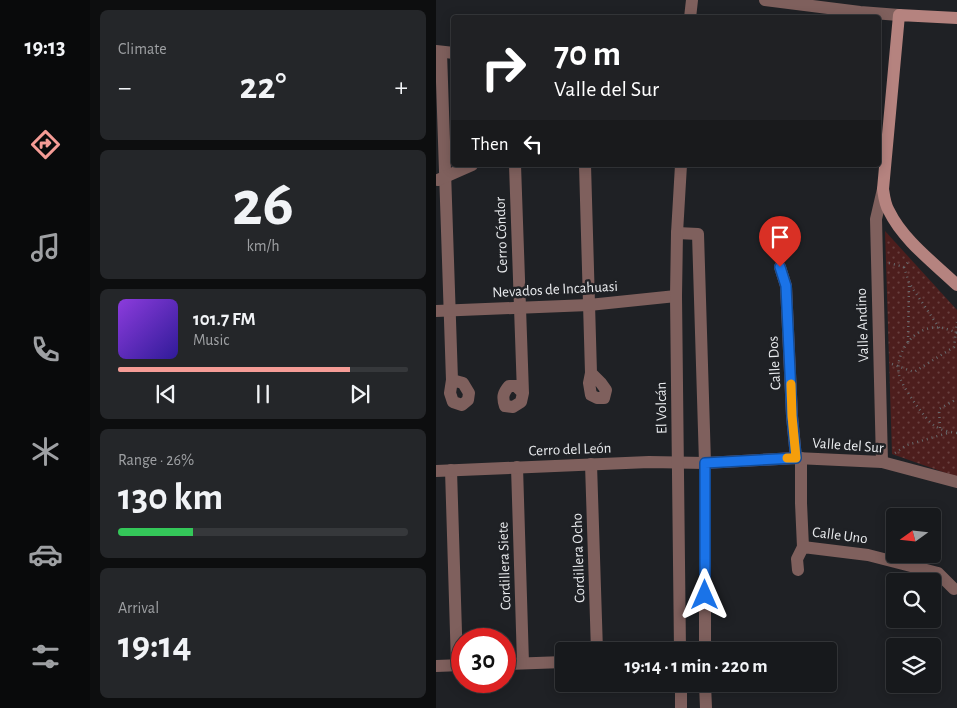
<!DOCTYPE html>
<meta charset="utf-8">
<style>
:root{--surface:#17191c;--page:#242629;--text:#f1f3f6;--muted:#9ea0a3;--line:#36383b;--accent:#f59c96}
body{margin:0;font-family:"Alegreya Sans",sans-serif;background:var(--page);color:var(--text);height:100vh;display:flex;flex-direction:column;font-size:19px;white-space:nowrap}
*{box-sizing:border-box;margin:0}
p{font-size:16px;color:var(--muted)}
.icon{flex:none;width:28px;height:28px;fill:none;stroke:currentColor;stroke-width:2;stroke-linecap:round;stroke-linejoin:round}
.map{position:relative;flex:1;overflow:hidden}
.drawer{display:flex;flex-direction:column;gap:10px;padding:10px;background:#0d0e0f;width:346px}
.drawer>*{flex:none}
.top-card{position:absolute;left:15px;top:15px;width:430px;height:152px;border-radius:5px;box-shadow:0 2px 12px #0003,0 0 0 1px var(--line);background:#202124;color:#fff;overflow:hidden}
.needle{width:32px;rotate:255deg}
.fabs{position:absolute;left:450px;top:508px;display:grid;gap:10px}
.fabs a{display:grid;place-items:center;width:55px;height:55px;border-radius:5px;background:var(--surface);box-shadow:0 2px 12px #0003,0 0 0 1px var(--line);font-size:25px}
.speed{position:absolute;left:15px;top:628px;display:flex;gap:10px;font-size:25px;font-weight:700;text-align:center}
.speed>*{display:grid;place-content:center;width:65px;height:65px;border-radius:50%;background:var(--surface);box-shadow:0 2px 12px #0003,0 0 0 1px var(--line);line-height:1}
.speed .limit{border:8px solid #d22;background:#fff;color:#111}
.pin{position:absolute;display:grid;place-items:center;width:42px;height:42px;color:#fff;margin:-51px -21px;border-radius:50% 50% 50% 0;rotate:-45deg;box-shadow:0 0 5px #0007}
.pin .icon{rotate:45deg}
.me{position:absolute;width:55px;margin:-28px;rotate:0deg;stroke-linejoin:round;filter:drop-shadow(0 0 4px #0008)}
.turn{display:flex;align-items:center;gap:18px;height:105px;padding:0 20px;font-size:22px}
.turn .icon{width:65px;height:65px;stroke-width:2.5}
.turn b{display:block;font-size:35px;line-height:42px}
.then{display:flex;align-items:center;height:48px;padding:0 20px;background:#0003;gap:10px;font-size:19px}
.big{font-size:38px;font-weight:600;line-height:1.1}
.drawer .tile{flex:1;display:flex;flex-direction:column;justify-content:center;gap:8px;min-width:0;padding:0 18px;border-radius:8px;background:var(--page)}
.drawer .dial{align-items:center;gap:0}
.dial b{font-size:65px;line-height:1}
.song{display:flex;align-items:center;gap:15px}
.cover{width:60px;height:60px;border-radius:8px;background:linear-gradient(135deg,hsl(270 70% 55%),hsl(250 70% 35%))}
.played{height:5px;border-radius:2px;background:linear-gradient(90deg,var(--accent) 80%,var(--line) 80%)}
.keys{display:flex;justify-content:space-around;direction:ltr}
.heat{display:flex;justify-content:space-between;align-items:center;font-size:28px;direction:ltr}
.charge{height:8px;border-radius:4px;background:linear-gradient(90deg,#34c759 26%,var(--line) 0)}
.trip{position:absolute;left:119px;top:642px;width:282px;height:50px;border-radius:5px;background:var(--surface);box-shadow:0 2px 12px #0003,0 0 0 1px var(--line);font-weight:600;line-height:50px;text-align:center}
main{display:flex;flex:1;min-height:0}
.tab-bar{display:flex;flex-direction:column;width:90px;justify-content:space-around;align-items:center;background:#090a0b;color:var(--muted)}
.tab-bar .icon{width:35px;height:35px}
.tab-bar .selected{color:var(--accent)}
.tab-bar b{font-size:22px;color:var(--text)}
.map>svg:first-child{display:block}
</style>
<main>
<nav class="tab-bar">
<b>19:13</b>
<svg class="icon selected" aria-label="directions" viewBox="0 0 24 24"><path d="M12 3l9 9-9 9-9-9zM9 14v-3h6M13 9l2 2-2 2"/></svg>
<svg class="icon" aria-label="music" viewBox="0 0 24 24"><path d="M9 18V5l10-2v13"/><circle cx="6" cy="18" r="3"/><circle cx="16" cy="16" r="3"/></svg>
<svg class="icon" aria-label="phone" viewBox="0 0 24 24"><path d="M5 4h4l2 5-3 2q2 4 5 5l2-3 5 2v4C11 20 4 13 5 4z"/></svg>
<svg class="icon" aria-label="climate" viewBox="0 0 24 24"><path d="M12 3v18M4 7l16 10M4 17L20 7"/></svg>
<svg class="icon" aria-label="car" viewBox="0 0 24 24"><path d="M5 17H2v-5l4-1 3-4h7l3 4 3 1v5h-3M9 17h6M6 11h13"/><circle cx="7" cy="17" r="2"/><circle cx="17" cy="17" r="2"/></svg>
<svg class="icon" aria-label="filters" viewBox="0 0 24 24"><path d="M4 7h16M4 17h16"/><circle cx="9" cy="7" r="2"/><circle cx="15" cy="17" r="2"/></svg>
</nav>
<section class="drawer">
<div class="tile"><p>Climate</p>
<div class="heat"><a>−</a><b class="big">22°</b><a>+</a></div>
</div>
<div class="tile dial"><b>26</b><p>km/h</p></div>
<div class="tile">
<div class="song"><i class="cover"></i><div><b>101.7 FM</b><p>Music</p></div></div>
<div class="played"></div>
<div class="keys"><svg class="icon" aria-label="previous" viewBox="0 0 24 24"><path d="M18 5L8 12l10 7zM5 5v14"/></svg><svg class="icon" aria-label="pause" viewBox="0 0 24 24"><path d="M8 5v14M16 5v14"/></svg><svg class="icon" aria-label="next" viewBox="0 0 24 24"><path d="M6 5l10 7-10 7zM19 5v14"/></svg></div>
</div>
<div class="tile"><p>Range · 26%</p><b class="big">130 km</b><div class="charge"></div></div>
<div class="tile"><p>Arrival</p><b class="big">19:14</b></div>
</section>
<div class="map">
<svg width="521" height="708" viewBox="0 0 521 708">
<defs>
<pattern id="park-dots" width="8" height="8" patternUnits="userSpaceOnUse" patternTransform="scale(1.25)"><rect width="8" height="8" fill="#4d1e1d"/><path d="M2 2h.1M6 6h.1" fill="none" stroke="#673f3e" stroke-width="1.8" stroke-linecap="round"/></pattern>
</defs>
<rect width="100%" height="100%" fill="#1f2125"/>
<polygon fill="url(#park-dots)" points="449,231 521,310 521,477 456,454"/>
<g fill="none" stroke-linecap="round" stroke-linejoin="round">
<g stroke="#686a6d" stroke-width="2.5" stroke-dasharray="1 4" stroke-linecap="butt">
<polyline points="453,263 468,267 473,261"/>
<polyline points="468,267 473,283 504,329"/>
<path d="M521 333C513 329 503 326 494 328 474 332 459 355 463 375 465 385 490 421 499 426 505 430 513 432 521 433"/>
<polyline points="472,342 473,285"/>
<polyline points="456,364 478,372 518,347 521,322"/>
<polyline points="504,428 503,409 521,399"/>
<polyline points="459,453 471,445 512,433"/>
</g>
<g stroke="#7f605d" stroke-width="12">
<polyline points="329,0 424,12 463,15"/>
<polyline points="254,18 256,0"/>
<polyline points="0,51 18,53"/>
<polyline points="5,52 16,380 14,393 17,402 26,405 32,400 33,393 27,383 16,380"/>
<path d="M79 165 87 393 85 402 77 407 69 406C66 397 67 393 73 386H80L87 393"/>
<polyline points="149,165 155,373 153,383 155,395 161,398 168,398 170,390 165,383 155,373"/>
<polyline points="2,180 36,165"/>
<polyline points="241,233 262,234 269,463 269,651"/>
<polyline points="344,267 350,286 356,416 360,458"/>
<polyline points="0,311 153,305 240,296"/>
<polyline points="365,458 365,503 367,547"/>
<polyline points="446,462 440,219 447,189"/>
<polyline points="155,464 161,651"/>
<polyline points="81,467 87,663"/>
<polyline points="15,470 21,665"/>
<polyline points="0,471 213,462 269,463 360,458 446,462 521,482"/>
<polyline points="362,570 361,559 367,547 432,555 502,573 518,589"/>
<polyline points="244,651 240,296 241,233 245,165"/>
<polyline points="69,664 128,662"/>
<polyline points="0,666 26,665"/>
<polyline points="245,684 245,708"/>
<polyline points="269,684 270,708"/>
</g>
<path stroke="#b5837f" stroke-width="12" d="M521 18 463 15 447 189C448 196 449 205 453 211 467 240 498 263 521 285"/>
</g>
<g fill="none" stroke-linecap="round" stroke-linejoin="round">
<defs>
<polyline id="route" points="269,595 269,463 360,458 356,416 350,286 344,267"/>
</defs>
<use href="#route" stroke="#114b97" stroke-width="12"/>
<use href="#route" stroke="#1a73e8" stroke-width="9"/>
<polyline stroke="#f59e0b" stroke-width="9" points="351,458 360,458 356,416 355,384"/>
</g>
<g text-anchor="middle" stroke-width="5" stroke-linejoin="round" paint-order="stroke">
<g font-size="15" fill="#e9ebee" stroke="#1f2125">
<text transform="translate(65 235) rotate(-92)" y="5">Cerro Cóndor</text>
<text transform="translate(119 289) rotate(-3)" y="5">Nevados de Incahuasi</text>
<text transform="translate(426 325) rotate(-92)" y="5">Valle Andino</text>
<text transform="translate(338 363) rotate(-93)" y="5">Calle Dos</text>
<text transform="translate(225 408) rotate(-91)" y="5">El Volcán</text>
<text transform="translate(412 445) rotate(4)" y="5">Valle del Sur</text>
<text transform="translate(134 449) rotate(-2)" y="5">Cerro del León</text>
<text transform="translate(404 535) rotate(7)" y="5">Calle Uno</text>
<text transform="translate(142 558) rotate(-92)" y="5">Cordillera Ocho</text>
<text transform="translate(68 566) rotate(-92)" y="5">Cordillera Siete</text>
</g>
</g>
</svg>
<div class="fabs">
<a><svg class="needle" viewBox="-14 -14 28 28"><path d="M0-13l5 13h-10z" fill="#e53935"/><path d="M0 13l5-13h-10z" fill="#9ea0a3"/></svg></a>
<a><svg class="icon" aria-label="search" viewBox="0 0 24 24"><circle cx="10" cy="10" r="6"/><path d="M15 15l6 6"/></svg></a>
<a><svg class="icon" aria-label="layers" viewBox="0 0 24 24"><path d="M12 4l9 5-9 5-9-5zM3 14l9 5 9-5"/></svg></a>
</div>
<div class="speed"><div class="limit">30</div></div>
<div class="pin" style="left:344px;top:267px;background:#d93025"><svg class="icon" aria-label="arrive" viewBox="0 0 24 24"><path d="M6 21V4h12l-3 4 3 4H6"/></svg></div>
<svg class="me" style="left:269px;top:595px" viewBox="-20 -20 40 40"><path d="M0-17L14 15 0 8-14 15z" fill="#1a73e8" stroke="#fff" stroke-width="4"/></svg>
<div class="trip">19:14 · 1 min · 220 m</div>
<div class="top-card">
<div class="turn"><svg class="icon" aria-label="right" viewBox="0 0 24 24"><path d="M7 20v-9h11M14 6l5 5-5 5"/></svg><div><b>70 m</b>Valle del Sur</div></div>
<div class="then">Then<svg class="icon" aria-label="left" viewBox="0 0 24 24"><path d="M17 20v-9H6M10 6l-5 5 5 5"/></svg></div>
</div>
</div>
</main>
